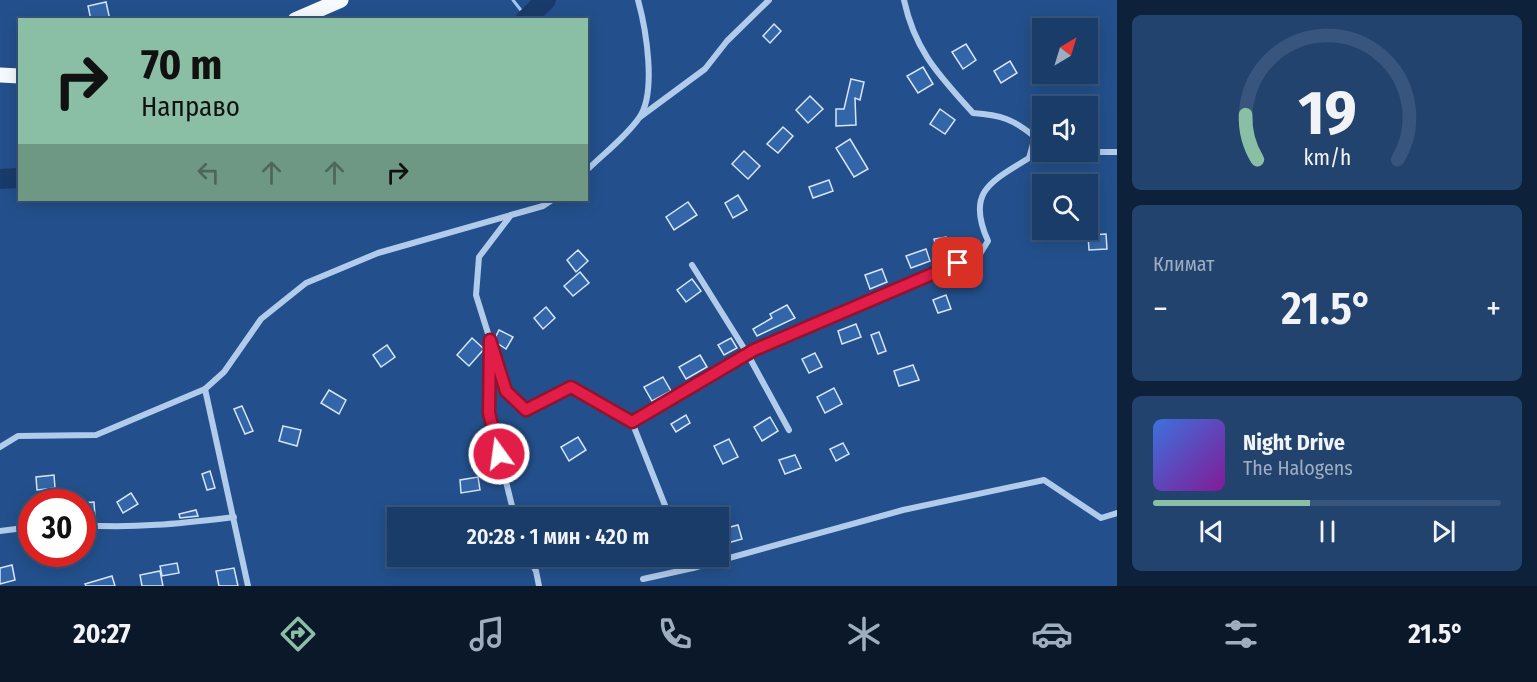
<!DOCTYPE html>
<html lang="ru">
<meta charset="utf-8">
<style>
:root{--surface:#1a3c69;--page:#23436f;--text:#f1f3f6;--muted:#9fadc0;--line:#38567d;--accent:#8abfa5}
body{margin:0;font-family:"Fira Sans Condensed",sans-serif;background:var(--page);color:var(--text);height:100vh;display:flex;flex-direction:column;font-size:22px;white-space:nowrap}
*{box-sizing:border-box;margin:0}
p{font-size:20px;color:var(--muted)}
.icon{flex:none;width:33px;height:33px;fill:none;stroke:currentColor;stroke-width:2;stroke-linecap:round;stroke-linejoin:round}
.map{position:relative;flex:1;overflow:hidden}
.sheet{display:flex;flex-direction:column;gap:15px;padding:15px;background:#0e213a;width:420px}
.sheet>*{flex:none}
.guide{position:absolute;left:18px;top:18px;width:570px;height:183px;border-radius:0px;box-shadow:0 3px 15px #0003,0 0 0 2px var(--line);background:#8abfa5;color:#111;overflow:hidden}
.needle{width:39px;rotate:38deg}
.buttons{position:absolute;left:1032px;top:18px;display:grid;gap:12px}
.buttons a{display:grid;place-items:center;width:66px;height:66px;border-radius:0px;background:var(--surface);box-shadow:0 3px 15px #0003,0 0 0 2px var(--line);font-size:30px}
.speed{position:absolute;left:18px;top:489px;display:flex;gap:12px;font-size:30px;font-weight:700;text-align:center}
.speed>*{display:grid;place-content:center;width:78px;height:78px;border-radius:50%;background:var(--surface);box-shadow:0 3px 15px #0003,0 0 0 2px var(--line);line-height:1}
.speed .limit{border:9px solid #d22;background:#fff;color:#111}
.pin{position:absolute;display:grid;place-items:center;width:51px;height:51px;color:#fff;margin:-26px;border-radius:12px;box-shadow:0 3px 9px #0006}
.me{position:absolute;width:66px;margin:-33px;rotate:346deg;stroke-linejoin:round;filter:drop-shadow(0 0 4px #0008)}
.turn{display:flex;align-items:center;gap:21px;height:126px;padding:0 24px;font-size:27px}
.turn .icon{width:78px;height:78px;stroke-width:2.5}
.turn b{display:block;font-size:42px;line-height:51px}
.lanes{display:flex;align-items:center;height:57px;padding:0 24px;background:#0003;justify-content:center;gap:30px;direction:ltr}
.lanes .off{opacity:.35}
.big{font-size:45px;font-weight:600;line-height:1.1}
.sheet .widget{flex:1;display:flex;flex-direction:column;justify-content:center;gap:9px;min-width:0;padding:0 21px;border-radius:9px;background:var(--page)}
.sheet .dial{align-items:center;gap:0}
.dial svg{height:156px;overflow:visible;fill:none;stroke:var(--line);stroke-width:7;stroke-linecap:round;text-anchor:middle}
.dial text{fill:var(--text);stroke:none}
.song{display:flex;align-items:center;gap:18px}
.cover{width:72px;height:72px;border-radius:9px;background:linear-gradient(135deg,hsl(220 70% 55%),hsl(290 70% 35%))}
.played{height:6px;border-radius:3px;background:linear-gradient(90deg,var(--accent) 45%,var(--line) 45%)}
.keys{display:flex;justify-content:space-around;direction:ltr}
.heat{display:flex;justify-content:space-between;align-items:center;font-size:33px;direction:ltr}
.trip{position:absolute;left:387px;top:507px;width:342px;height:60px;border-radius:0px;background:var(--surface);box-shadow:0 3px 15px #0003,0 0 0 2px var(--line);font-weight:600;line-height:60px;text-align:center}
.dock{display:flex;height:96px;justify-content:space-around;align-items:center;background:#0a182a;color:var(--muted)}
.dock .icon{width:42px;height:42px}
.dock .current{color:var(--accent)}
.dock b{font-size:27px;color:var(--text)}
main{display:flex;flex:1;min-height:0}
.map>svg:first-child{display:block}
</style>
<main>
<div class="map">
<svg width="1117" height="586" viewBox="0 0 1117 586">
<rect width="100%" height="100%" fill="#23508c"/>
<g fill="none" stroke-linecap="round" stroke-linejoin="round">
<polyline stroke="#a5c5ec" stroke-width="3" points="513,0 527,18"/>
<g stroke="#193b6b" stroke-width="20">
<polyline points="525,20 546,0"/>
<polyline points="0,179 20,178"/>
</g>
</g>
<g fill="#3366a9" stroke="#d6e5f8" stroke-width="1.5">
<polygon points="106,2 110,20 91,20 88,6"/>
<polygon points="774,24 781,31 770,43 763,36"/>
<polygon points="966,44 976,60 963,69 952,52"/>
<polygon points="1010,61 1017,73 1001,83 994,71"/>
<polygon points="923,67 933,84 918,93 907,76"/>
<polygon points="851,79 864,82 860,100 855,98 856,125 836,126 836,109 844,109"/>
<polygon points="810,96 823,109 808,123 796,110"/>
<polygon points="940,109 955,120 945,134 930,124"/>
<polygon points="783,127 793,136 778,153 767,144"/>
<polygon points="850,139 868,169 854,177 836,148"/>
<polygon points="744,151 760,166 748,179 732,164"/>
<polygon points="829,180 833,191 813,198 809,187"/>
<polygon points="738,195 747,210 733,218 725,203"/>
<polygon points="688,202 697,215 674,230 666,217"/>
<polygon points="1106,234 1107,249 1089,250 1088,235"/>
<polygon points="946,237 949,249 937,251 934,239"/>
<polygon points="926,249 930,261 911,268 906,256"/>
<polygon points="578,250 588,261 576,272 567,260"/>
<polygon points="882,269 887,282 870,289 865,275"/>
<polygon points="580,272 589,283 573,296 564,286"/>
<polygon points="692,279 701,291 686,302 677,290"/>
<polygon points="946,295 951,309 938,313 933,300"/>
<polygon points="787,305 795,318 757,336 753,329 772,318 770,314"/>
<polygon points="546,307 555,318 543,329 534,318"/>
<polygon points="856,324 861,337 842,344 838,331"/>
<polygon points="499,330 513,337 506,349 497,343 495,338"/>
<polygon points="879,332 886,351 878,354 871,335"/>
<polygon points="472,338 484,349 469,366 457,355"/>
<polygon points="731,338 737,348 724,355 718,345"/>
<polygon points="387,345 395,357 381,367 373,355"/>
<polygon points="815,353 822,367 809,373 802,359"/>
<polygon points="700,355 707,367 686,379 679,367"/>
<polygon points="913,365 919,380 899,386 894,371"/>
<polygon points="663,377 671,391 652,401 644,387"/>
<polygon points="834,388 842,404 825,413 817,397"/>
<polygon points="329,390 346,400 339,414 321,403"/>
<polygon points="242,406 253,431 245,434 234,409"/>
<polygon points="686,415 690,423 676,432 671,424"/>
<polygon points="770,417 778,431 762,441 754,427"/>
<polygon points="283,426 301,430 297,446 279,441"/>
<polygon points="578,437 586,450 569,461 561,447"/>
<polygon points="729,439 738,457 723,464 714,446"/>
<polygon points="843,443 849,454 836,461 830,449"/>
<polygon points="795,455 801,468 785,474 779,460"/>
<polygon points="210,471 215,488 207,490 202,474"/>
<polygon points="54,475 55,488 37,490 36,477"/>
<polygon points="478,477 480,490 461,493 460,480"/>
<polygon points="131,493 138,504 123,513 117,502"/>
<polygon points="94,502 95,517 82,517 82,503"/>
<polygon points="196,510 198,516 180,518 179,514"/>
<polygon points="738,525 742,539 724,544 719,530"/>
<polygon points="613,556 662,556 662,558 636,567 635,564 616,568"/>
<polygon points="177,563 179,573 162,576 160,566"/>
<polygon points="12,565 15,580 0,584 0,568"/>
<polygon points="234,568 238,586 219,586 216,571"/>
<polygon points="160,571 163,586 142,586 140,575"/>
<polygon points="112,576 115,586 86,586 85,584"/>
</g>
<g fill="none" stroke-linecap="round" stroke-linejoin="round">
<g stroke="#b1cbeb" stroke-width="6">
<polyline points="640,117 705,69 727,41 769,0"/>
<polyline points="1073,152 1117,152"/>
<path d="M586 171C603 154 625 138 639 118 657 93 646 29 638 0"/>
<polyline points="552,200 543,206 511,215 479,257 476,295 506,391 526,410 571,387 632,422 670,518"/>
<polyline points="692,265 747,353 789,430"/>
<polyline points="490,347 489,413 515,518"/>
<polyline points="205,389 248,586"/>
<path d="M632 422 754 350 980 254 988 241C966 192 990 182 1029 158L1035 137C1013 119 1001 115 973 113 939 75 915 51 904 0"/>
<polyline points="0,447 18,436 96,435 205,389 224,372 261,319 306,283 378,253 511,215"/>
<path d="M82 525C134 529 183 523 234 517"/>
<polyline points="0,531 32,527"/>
<polyline points="528,556 536,571 539,586"/>
<polyline points="687,556 693,568"/>
<polyline points="643,579 693,568 903,510 1044,480 1101,518 1117,513"/>
</g>
<g stroke="#f6f9fe" stroke-width="15">
<polyline points="295,20 341,0"/>
<polyline points="0,75 20,76"/>
</g>
</g>
<g fill="none" stroke-linecap="round" stroke-linejoin="round">
<defs>
<polyline id="route" points="499,454 489,413 490,340 506,391 526,410 571,387 632,422 754,350 958,263"/>
</defs>
<use href="#route" stroke="#92132f" stroke-width="15"/>
<use href="#route" stroke="#e11d48" stroke-width="10"/>
</g>
</svg>
<div class="buttons">
<a><svg class="needle" viewBox="-14 -14 28 28"><path d="M0-13l5 13h-10z" fill="#e53935"/><path d="M0 13l5-13h-10z" fill="#9fadc0"/></svg></a>
<a><svg class="icon" aria-label="sound" viewBox="0 0 24 24"><path d="M4 9h4l5-4v14l-5-4H4zM17 9q2 3 0 6"/></svg></a>
<a><svg class="icon" aria-label="search" viewBox="0 0 24 24"><circle cx="10" cy="10" r="6"/><path d="M15 15l6 6"/></svg></a>
</div>
<div class="speed"><div class="limit">30</div></div>
<div class="pin" style="left:958px;top:263px;background:#d93025"><svg class="icon" aria-label="arrive" viewBox="0 0 24 24"><path d="M6 21V4h12l-3 4 3 4H6"/></svg></div>
<svg class="me" style="left:499px;top:454px" viewBox="-20 -20 40 40"><circle r="17" fill="#e11d48" stroke="#fff" stroke-width="3"/><path d="M0-11L8 9 0 5-8 9z" fill="#fff"/></svg>
<div class="trip">20:28 · 1 мин · 420 m</div>
<div class="guide">
<div class="turn"><svg class="icon" aria-label="right" viewBox="0 0 24 24"><path d="M7 20v-9h11M14 6l5 5-5 5"/></svg><div><b>70 m</b>Направо</div></div>
<div class="lanes"><svg class="icon off" aria-label="left" viewBox="0 0 24 24"><path d="M17 20v-9H6M10 6l-5 5 5 5"/></svg><svg class="icon off" aria-label="ahead" viewBox="0 0 24 24"><path d="M12 20V5M6 11l6-6 6 6"/></svg><svg class="icon off" aria-label="ahead" viewBox="0 0 24 24"><path d="M12 20V5M6 11l6-6 6 6"/></svg><svg class="icon" aria-label="right" viewBox="0 0 24 24"><path d="M7 20v-9h11M14 6l5 5-5 5"/></svg></div>
</div>
</div>
<section class="sheet">
<div class="widget dial"><svg viewBox="0 0 100 80">
<path d="M14 69A42 42 0 1 1 86 69"/>
<path d="M14 69A42 42 0 0 1 8 46" stroke="#8abfa5"/>
<text x="50" y="56" font-size="32" font-weight="700">19</text>
<text x="50" y="72" font-size="11">km/h</text>
</svg></div>
<div class="widget"><p>Климат</p>
<div class="heat"><a>−</a><b class="big">21.5°</b><a>+</a></div>
</div>
<div class="widget">
<div class="song"><i class="cover"></i><div><b>Night Drive</b><p>The Halogens</p></div></div>
<div class="played"></div>
<div class="keys"><svg class="icon" aria-label="previous" viewBox="0 0 24 24"><path d="M18 5L8 12l10 7zM5 5v14"/></svg><svg class="icon" aria-label="pause" viewBox="0 0 24 24"><path d="M8 5v14M16 5v14"/></svg><svg class="icon" aria-label="next" viewBox="0 0 24 24"><path d="M6 5l10 7-10 7zM19 5v14"/></svg></div>
</div>
</section>
</main>
<nav class="dock">
<b>20:27</b>
<svg class="icon current" aria-label="directions" viewBox="0 0 24 24"><path d="M12 3l9 9-9 9-9-9zM9 14v-3h6M13 9l2 2-2 2"/></svg>
<svg class="icon" aria-label="music" viewBox="0 0 24 24"><path d="M9 18V5l10-2v13"/><circle cx="6" cy="18" r="3"/><circle cx="16" cy="16" r="3"/></svg>
<svg class="icon" aria-label="phone" viewBox="0 0 24 24"><path d="M5 4h4l2 5-3 2q2 4 5 5l2-3 5 2v4C11 20 4 13 5 4z"/></svg>
<svg class="icon" aria-label="climate" viewBox="0 0 24 24"><path d="M12 3v18M4 7l16 10M4 17L20 7"/></svg>
<svg class="icon" aria-label="car" viewBox="0 0 24 24"><path d="M5 17H2v-5l4-1 3-4h7l3 4 3 1v5h-3M9 17h6M6 11h13"/><circle cx="7" cy="17" r="2"/><circle cx="17" cy="17" r="2"/></svg>
<svg class="icon" aria-label="filters" viewBox="0 0 24 24"><path d="M4 7h16M4 17h16"/><circle cx="9" cy="7" r="2"/><circle cx="15" cy="17" r="2"/></svg>
<b>21.5°</b>
</nav>
